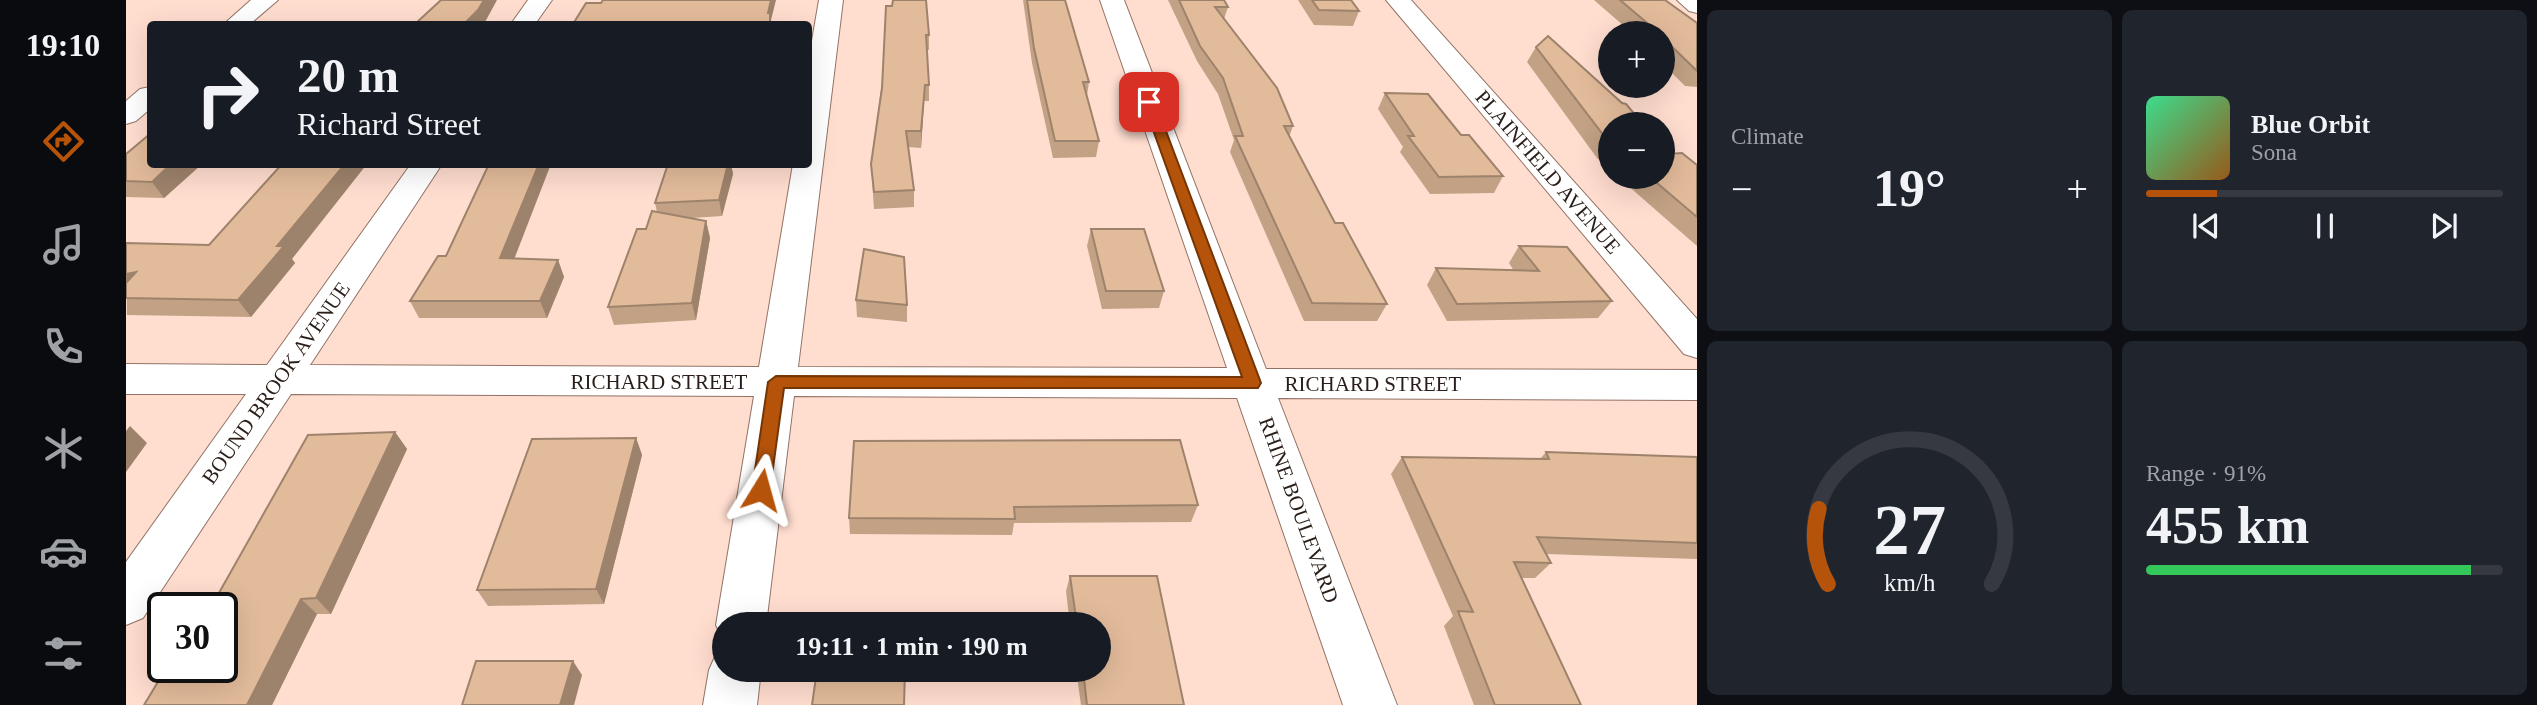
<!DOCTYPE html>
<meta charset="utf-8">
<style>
:root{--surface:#171b24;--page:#20242c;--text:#f1f3f6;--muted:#9ea1a6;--line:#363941;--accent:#b45309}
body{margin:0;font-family:"Times New Roman",serif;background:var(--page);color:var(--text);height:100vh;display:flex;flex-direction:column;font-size:26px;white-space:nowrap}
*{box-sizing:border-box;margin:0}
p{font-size:23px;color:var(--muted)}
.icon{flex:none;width:38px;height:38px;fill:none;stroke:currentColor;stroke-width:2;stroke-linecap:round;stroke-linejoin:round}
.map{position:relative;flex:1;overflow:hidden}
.side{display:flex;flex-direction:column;gap:10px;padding:10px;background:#0d0f14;width:840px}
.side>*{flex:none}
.top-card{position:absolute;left:21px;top:21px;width:665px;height:147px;border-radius:7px;box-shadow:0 7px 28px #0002;background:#171b24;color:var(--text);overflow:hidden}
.tools{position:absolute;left:1472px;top:21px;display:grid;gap:14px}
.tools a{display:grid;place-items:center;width:77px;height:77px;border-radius:50%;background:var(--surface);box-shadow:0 7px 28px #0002;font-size:35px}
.speed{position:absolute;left:21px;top:592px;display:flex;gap:14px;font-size:35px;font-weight:700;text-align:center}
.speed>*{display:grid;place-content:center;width:91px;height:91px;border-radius:50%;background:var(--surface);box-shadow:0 7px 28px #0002;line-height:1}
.speed .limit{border:4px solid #111;border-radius:10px;background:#fff;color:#111}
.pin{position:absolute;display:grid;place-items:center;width:60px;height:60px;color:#fff;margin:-30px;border-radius:14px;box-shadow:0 4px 10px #0006}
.me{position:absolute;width:77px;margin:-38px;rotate:8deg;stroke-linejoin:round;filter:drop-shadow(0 0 5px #0008)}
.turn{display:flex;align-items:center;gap:24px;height:147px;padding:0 35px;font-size:32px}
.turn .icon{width:91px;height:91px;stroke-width:2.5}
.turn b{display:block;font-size:49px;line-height:60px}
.big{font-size:52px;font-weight:600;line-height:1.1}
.side .widget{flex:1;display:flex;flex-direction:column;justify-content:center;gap:10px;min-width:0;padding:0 24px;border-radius:10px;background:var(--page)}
.side .dial{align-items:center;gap:0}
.dial svg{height:182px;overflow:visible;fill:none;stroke:var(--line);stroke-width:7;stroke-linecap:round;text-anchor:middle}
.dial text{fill:var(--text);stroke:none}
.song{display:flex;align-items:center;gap:21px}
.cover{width:84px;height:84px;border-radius:10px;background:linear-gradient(135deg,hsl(150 70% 55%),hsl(30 70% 35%))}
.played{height:7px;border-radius:4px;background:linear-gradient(90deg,var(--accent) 20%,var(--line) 20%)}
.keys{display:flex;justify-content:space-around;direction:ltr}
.heat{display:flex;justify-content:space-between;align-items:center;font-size:38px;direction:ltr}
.charge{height:10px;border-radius:5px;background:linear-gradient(90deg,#34c759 91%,var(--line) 0)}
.side .tiles{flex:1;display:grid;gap:10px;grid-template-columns:repeat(2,1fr)}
.trip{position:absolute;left:586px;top:612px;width:399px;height:70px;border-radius:35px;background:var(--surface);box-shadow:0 7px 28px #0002;font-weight:600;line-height:70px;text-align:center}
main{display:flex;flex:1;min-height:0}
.menu{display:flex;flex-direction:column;width:126px;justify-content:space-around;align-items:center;background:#090b0e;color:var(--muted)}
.menu .icon{width:49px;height:49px}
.menu .current{color:var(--accent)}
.menu b{font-size:32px;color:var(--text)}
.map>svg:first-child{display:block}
</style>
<main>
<nav class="menu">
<b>19:10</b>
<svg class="icon current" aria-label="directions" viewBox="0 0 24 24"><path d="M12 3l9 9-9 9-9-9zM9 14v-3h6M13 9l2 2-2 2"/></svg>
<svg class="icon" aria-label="music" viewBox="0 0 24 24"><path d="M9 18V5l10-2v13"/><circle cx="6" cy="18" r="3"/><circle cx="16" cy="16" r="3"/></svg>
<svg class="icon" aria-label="phone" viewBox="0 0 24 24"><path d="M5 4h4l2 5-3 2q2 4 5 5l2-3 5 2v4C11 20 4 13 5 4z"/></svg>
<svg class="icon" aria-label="climate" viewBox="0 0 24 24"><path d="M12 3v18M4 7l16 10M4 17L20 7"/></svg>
<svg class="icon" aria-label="car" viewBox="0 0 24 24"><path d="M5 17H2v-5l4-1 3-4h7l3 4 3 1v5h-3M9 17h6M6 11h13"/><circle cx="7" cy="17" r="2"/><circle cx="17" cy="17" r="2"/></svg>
<svg class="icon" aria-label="filters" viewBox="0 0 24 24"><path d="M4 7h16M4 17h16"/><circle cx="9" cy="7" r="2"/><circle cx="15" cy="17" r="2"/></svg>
</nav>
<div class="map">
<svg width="1571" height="705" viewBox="0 0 1571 705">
<rect width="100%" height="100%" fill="#ffddcf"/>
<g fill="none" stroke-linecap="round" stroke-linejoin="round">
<defs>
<g id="minor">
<polygon points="125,0 152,0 124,24 98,24"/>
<polygon points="402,0 426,0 409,24 385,24"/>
<polygon points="693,0 717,0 672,367 1101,368 974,0 998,0 1140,369 1571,370 1571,400 1152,398 1271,705 1217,705 1111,398 668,396 640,625 598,625 598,642 590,625 628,396 165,394 17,618 0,625 0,562 120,394 0,394 0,364 141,365 285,164 316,164 184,365 633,367 667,164 682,164 682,64"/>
<polygon points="1260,0 1285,0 1571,319 1571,358 1558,354"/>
<polygon points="1551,0 1571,0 1571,13 1563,11"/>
<polygon points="24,87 24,109 10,121 0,124 0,101 14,89"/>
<polygon points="598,649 598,670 635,670 631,705 577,705 583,670 591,652"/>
</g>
</defs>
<use href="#minor" stroke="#917366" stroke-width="2"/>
<use href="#minor" fill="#fff" fill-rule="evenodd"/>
</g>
<g fill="#c2a184">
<polygon points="897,0 939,0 963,82 961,95 973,141 970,157 927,158 906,63"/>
<polygon points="1042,0 1098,0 1102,7 1098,19 1167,126 1163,137 1209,223 1261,304 1251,321 1178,321 1104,152 1108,140 1092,94 1071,61"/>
<polygon points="1172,0 1225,0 1233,11 1227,26 1188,25"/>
<polygon points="1468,0 1539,0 1571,23 1571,87 1559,86 1536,63 1536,33 1506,33"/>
<polygon points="766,6 803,35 803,50 801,50 803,85 803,101 798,101 795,148 782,147 788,190 788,207 748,209 745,164"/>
<polygon points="1410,47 1484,124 1484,169 1471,158 1401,62"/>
<polygon points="1259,93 1335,135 1377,176 1368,193 1304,194 1274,152 1277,147 1252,109"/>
<polygon points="0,154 24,164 76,164 38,198 0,197"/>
<polygon points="1541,154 1571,165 1571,246 1492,177 1536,177"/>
<polygon points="542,164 605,164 607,174 596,216 566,218 580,221 584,238 570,320 488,325 482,307 520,229 531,212 529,203"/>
<polygon points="965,229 1038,291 1033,308 976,309 961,246"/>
<polygon points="0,243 83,245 166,259 169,263 125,317 1,315"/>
<polygon points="1393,246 1486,301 1472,318 1321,321 1301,285 1310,268 1388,271 1383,263"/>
<polygon points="320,256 432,260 438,277 421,318 293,318 284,301"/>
<polygon points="730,300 781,305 781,322 731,317"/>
<polygon points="269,432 281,449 205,614 191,614 146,705 18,705 96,667"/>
<polygon points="510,438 516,455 478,604 362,606 351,590"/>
<polygon points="728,441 1072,505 1065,522 888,523 886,535 724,534 723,518"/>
<polygon points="1420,452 1571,457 1571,559 1420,554 1425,563 1409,578 1396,578 1455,705 1348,705 1318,626 1327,616 1265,474 1276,457 1414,459"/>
<polygon points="944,576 1058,705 955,705 950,670 973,670 973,625 944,625 940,591"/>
</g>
<g fill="#9e836c">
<polygon points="358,0 371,0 358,24 338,24"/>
<polygon points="645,0 650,0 645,20 646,24 643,24 642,13"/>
<polygon points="799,85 798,101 795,148 795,131"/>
<polygon points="45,164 76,164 38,198 26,182"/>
<polygon points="219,164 241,164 166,259 169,263 125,317 112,300 151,246"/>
<polygon points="413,164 425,164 382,275 374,258"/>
<polygon points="602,164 605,164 607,174 596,216 593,200"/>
<polygon points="580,221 584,238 570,320 566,303"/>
<polygon points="432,260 438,277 421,318 414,301"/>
<polygon points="10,272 0,293 0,274"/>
<polygon points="4,426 21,443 0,472 0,431"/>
<polygon points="269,432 281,449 205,614 190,598"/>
<polygon points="510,438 516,455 478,604 470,589"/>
<polygon points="175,599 191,614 146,705 121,705"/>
<polygon points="447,661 456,675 448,705 434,705"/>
</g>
<g fill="#e2bb9a" stroke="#9e836c" stroke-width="2">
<polygon points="315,0 358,0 352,10 338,24 289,24"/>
<polygon points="477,0 645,0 642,13 644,13 644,24 447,24 460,3 475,3"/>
<polygon points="767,0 800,0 803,35 800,35 803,85 799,85 795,131 780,131 788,190 748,192 745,164 756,88 760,6 766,6"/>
<polygon points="901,0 939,0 963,82 957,82 973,141 929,141 908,48"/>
<polygon points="1053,0 1098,0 1102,7 1089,7 1151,88 1167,126 1158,126 1209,223 1217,223 1261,304 1186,303 1109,136 1117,136 1097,78 1074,46"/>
<polygon points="1186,0 1225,0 1233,11 1193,10"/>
<polygon points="1494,0 1539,0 1571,23 1571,71 1536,37 1536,33 1533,33"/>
<polygon points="1422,36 1496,103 1500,104 1517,124 1484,124 1484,143 1482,141 1410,47"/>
<polygon points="1259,93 1302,94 1335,135 1343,135 1377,176 1313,177 1282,136 1288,136"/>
<polygon points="24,134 24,164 45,164 26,182 0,181 0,154"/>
<polygon points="1536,148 1541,154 1556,153 1571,165 1571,217 1524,177 1536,177"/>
<polygon points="156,164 219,164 151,246 158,246 112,300 0,298 0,283 10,272 0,274 0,243 83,245"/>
<polygon points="363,164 413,164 374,258 432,260 414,301 284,301 312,256 320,256"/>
<polygon points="542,164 602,164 593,200 529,203"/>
<polygon points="526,211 580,221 566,303 482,307 511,229 520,229"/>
<polygon points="965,229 1018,229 1038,291 980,291"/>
<polygon points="1393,246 1441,247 1486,301 1331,304 1310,268 1413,271"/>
<polygon points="738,249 778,257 781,305 730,300"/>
<polygon points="269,432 190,598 175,599 121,705 18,705 41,667 96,667 96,607 85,607 182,435"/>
<polygon points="510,438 470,589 351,590 406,439"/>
<polygon points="1054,440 1072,505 888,507 889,519 723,518 728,441"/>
<polygon points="1420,452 1571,457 1571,543 1411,537 1425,563 1388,562 1455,705 1369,705 1332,611 1347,612 1276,457 1423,459"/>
<polygon points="944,576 1031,576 1058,705 961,705 957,670 973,670 973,625 951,625"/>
<polygon points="698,621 781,624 781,625 698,625"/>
<polygon points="350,661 447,661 434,705 336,705"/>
<polygon points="691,670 779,670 778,705 686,705"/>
</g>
<polygon fill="#b45309" stroke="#753606" stroke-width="2" points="1023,99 1029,102 1135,383 1132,388 658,388 644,490 641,495 635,498 628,495 626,490 642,382 650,376 1116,377 1017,102"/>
<g text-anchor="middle" stroke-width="7" stroke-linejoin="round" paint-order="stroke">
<g font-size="21" fill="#2a1e19" stroke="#fff">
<text transform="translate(1422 172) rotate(49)" y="7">PLAINFIELD AVENUE</text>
<text x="533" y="389">RICHARD STREET</text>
<text transform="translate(150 383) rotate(-55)" y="7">BOUND BROOK AVENUE</text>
<text x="1247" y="391">RICHARD STREET</text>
<text transform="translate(1173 510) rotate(70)" y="7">RHINE BOULEVARD</text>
</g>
</g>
</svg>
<div class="tools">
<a>+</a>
<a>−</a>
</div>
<div class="speed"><div class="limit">30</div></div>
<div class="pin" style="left:1023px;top:102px;background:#d93025"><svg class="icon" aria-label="arrive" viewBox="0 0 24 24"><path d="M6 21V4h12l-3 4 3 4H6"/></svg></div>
<svg class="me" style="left:635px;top:490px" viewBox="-20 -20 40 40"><path d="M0-17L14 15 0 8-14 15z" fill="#b45309" stroke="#fff" stroke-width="4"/></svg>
<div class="trip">19:11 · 1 min · 190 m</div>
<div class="top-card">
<div class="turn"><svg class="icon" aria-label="right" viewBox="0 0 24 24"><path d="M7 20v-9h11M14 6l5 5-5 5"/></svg><div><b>20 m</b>Richard Street</div></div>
</div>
</div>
<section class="side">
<div class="tiles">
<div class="widget"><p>Climate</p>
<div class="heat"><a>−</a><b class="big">19°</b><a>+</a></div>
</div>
<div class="widget">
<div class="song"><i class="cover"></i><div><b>Blue Orbit</b><p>Sona</p></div></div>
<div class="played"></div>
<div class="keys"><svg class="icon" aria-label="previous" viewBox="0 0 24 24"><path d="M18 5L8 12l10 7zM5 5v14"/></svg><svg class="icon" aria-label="pause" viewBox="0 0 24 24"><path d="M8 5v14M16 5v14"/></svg><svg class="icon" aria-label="next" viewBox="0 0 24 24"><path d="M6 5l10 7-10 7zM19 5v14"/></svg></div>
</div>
<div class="widget dial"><svg viewBox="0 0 100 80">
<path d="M14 69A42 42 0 1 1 86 69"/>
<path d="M14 69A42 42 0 0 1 10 36" stroke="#b45309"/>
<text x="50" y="56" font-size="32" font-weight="700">27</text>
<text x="50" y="72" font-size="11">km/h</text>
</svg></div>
<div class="widget"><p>Range · 91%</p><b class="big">455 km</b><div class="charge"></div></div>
</div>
</section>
</main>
